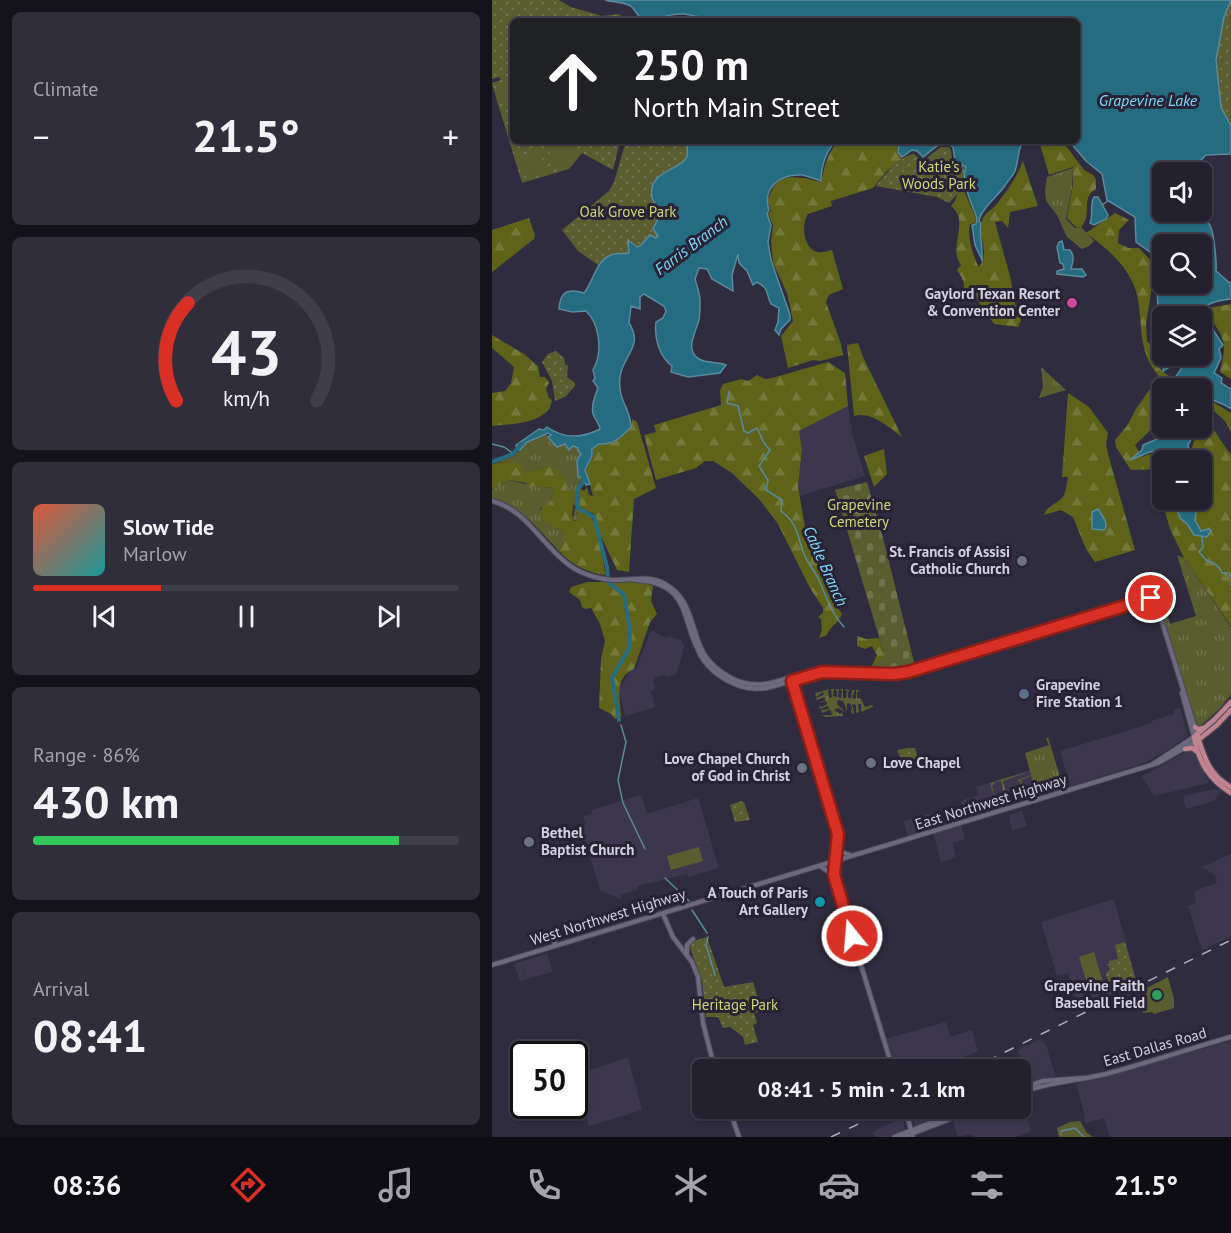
<!DOCTYPE html>
<meta charset="utf-8">
<style>
:root{--surface:#24212f;--page:#302e3b;--text:#f1f3f6;--muted:#a3a3aa;--line:#413e4b;--accent:#d93025}
body{margin:0;font-family:"PT Sans",sans-serif;background:var(--page);color:var(--text);height:100vh;display:flex;flex-direction:column;font-size:22px;white-space:nowrap}
*{box-sizing:border-box;margin:0}
p{font-size:20px;color:var(--muted)}
.icon{flex:none;width:33px;height:33px;fill:none;stroke:currentColor;stroke-width:2;stroke-linecap:round;stroke-linejoin:round}
.map{position:relative;flex:1;overflow:hidden}
.drawer{display:flex;flex-direction:column;gap:12px;padding:12px;background:#14121a;width:492px}
.drawer>*{flex:none}
.top-card{position:absolute;left:18px;top:18px;width:570px;height:126px;border-radius:9px;box-shadow:0 2px 4px #0004,0 0 0 2px var(--line);background:#202124;color:#fff;overflow:hidden}
.fabs{position:absolute;left:660px;top:162px;display:grid;gap:12px}
.fabs a{display:grid;place-items:center;width:60px;height:60px;border-radius:9px;background:var(--surface);box-shadow:0 2px 4px #0004,0 0 0 2px var(--line);font-size:30px}
.speed{position:absolute;left:18px;top:1041px;display:flex;gap:12px;font-size:30px;font-weight:700;text-align:center}
.speed>*{display:grid;place-content:center;width:78px;height:78px;border-radius:50%;background:var(--surface);box-shadow:0 2px 4px #0004,0 0 0 2px var(--line);line-height:1}
.speed .limit{border:3px solid #111;border-radius:9px;background:#fff;color:#111}
.pin{position:absolute;display:grid;place-items:center;width:51px;height:51px;color:#fff;margin:-26px;border:3px solid #fff;border-radius:50%;box-shadow:0 2px 6px #0007}
.me{position:absolute;width:66px;margin:-33px;rotate:343deg;stroke-linejoin:round;filter:drop-shadow(0 0 4px #0008)}
.turn{display:flex;align-items:center;gap:21px;height:126px;padding:0 24px;font-size:27px}
.turn .icon{width:78px;height:78px;stroke-width:2.5}
.turn b{display:block;font-size:42px;line-height:51px}
.big{font-size:45px;font-weight:700;line-height:1.1}
.drawer .card{flex:1;display:flex;flex-direction:column;justify-content:center;gap:9px;min-width:0;padding:0 21px;border-radius:9px;background:var(--page)}
.drawer .dial{align-items:center;gap:0}
.dial svg{height:156px;overflow:visible;fill:none;stroke:var(--line);stroke-width:7;stroke-linecap:round;text-anchor:middle}
.dial text{fill:var(--text);stroke:none}
.song{display:flex;align-items:center;gap:18px}
.cover{width:72px;height:72px;border-radius:9px;background:linear-gradient(135deg,hsl(10 70% 55%),hsl(180 70% 35%))}
.played{height:6px;border-radius:3px;background:linear-gradient(90deg,var(--accent) 30%,var(--line) 30%)}
.keys{display:flex;justify-content:space-around;direction:ltr}
.heat{display:flex;justify-content:space-between;align-items:center;font-size:33px;direction:ltr}
.charge{height:9px;border-radius:4px;background:linear-gradient(90deg,#34c759 86%,var(--line) 0)}
.trip{position:absolute;left:200px;top:1059px;width:339px;height:60px;border-radius:9px;background:var(--surface);box-shadow:0 2px 4px #0004,0 0 0 2px var(--line);font-weight:700;line-height:60px;text-align:center}
.dock{display:flex;height:96px;justify-content:space-around;align-items:center;background:#0e0d13;color:var(--muted)}
.dock .icon{width:42px;height:42px}
.dock .on{color:var(--accent)}
.dock b{font-size:27px;color:var(--text)}
main{display:flex;flex:1;min-height:0}
.map>svg:first-child{display:block}
</style>
<main>
<section class="drawer">
<div class="card"><p>Climate</p>
<div class="heat"><a>−</a><b class="big">21.5°</b><a>+</a></div>
</div>
<div class="card dial"><svg viewBox="0 0 100 80">
<path d="M14 69A42 42 0 1 1 86 69"/>
<path d="M14 69A42 42 0 0 1 20 19" stroke="#d93025"/>
<text x="50" y="56" font-size="32" font-weight="700">43</text>
<text x="50" y="72" font-size="11">km/h</text>
</svg></div>
<div class="card">
<div class="song"><i class="cover"></i><div><b>Slow Tide</b><p>Marlow</p></div></div>
<div class="played"></div>
<div class="keys"><svg class="icon" aria-label="previous" viewBox="0 0 24 24"><path d="M18 5L8 12l10 7zM5 5v14"/></svg><svg class="icon" aria-label="pause" viewBox="0 0 24 24"><path d="M8 5v14M16 5v14"/></svg><svg class="icon" aria-label="next" viewBox="0 0 24 24"><path d="M6 5l10 7-10 7zM19 5v14"/></svg></div>
</div>
<div class="card"><p>Range · 86%</p><b class="big">430 km</b><div class="charge"></div></div>
<div class="card"><p>Arrival</p><b class="big">08:41</b></div>
</section>
<div class="map">
<svg width="739" height="1137" viewBox="0 0 739 1137">
<defs>
<pattern id="grass-tufts" width="24" height="20" patternUnits="userSpaceOnUse" patternTransform="scale(1.5)"><rect width="24" height="20" fill="#595d30"/><path d="M3 7l-1-3M5 7V3M7 7l1-3M15 17l-1-3M17 17v-4M19 17l1-3" fill="none" stroke="#70734d"/></pattern>
<pattern id="forest-firs" width="22" height="20" patternUnits="userSpaceOnUse" patternTransform="scale(1.5)"><rect width="22" height="20" fill="#5e6319"/><path d="M5 1l3.5 6h-7zM16 11l3.5 6h-7z" fill="#74783a"/></pattern>
<pattern id="cemetery-stones" width="16" height="16" patternUnits="userSpaceOnUse" patternTransform="scale(1.5)"><rect width="16" height="16" fill="#595d30"/><path d="M2 7V4a2 2 0 0 1 4 0v3zM10 15v-3a2 2 0 0 1 4 0v3z" fill="#70734d"/></pattern>
<pattern id="park-dots" width="8" height="8" patternUnits="userSpaceOnUse" patternTransform="scale(1.5)"><rect width="8" height="8" fill="#595d30"/><path d="M2 2h.1M6 6h.1" fill="none" stroke="#70734d" stroke-width="1.8" stroke-linecap="round"/></pattern>
</defs>
<rect width="100%" height="100%" fill="#302c3f"/>
<g fill="#3c374f">
<polygon points="356,406 360,433 373,476 308,496 306,486 310,449 307,431"/>
<polygon points="159,630 173,638 177,636 189,640 192,646 188,664 183,675 176,677 171,675 163,677 161,681 163,689 159,691 163,707 133,716 127,690 138,671 144,669"/>
<polygon points="688,708 696,736 674,751 650,764 578,786 568,751 660,723 660,721 682,714 682,710"/>
<polygon points="698,750 702,751 717,783 662,796 650,776"/>
<polygon points="538,770 547,795 504,809 474,816 469,801 486,795 484,787"/>
<polygon points="722,789 729,791 722,801 694,809 691,796"/>
<polygon points="149,795 155,814 206,798 227,868 197,877 195,874 145,886 146,890 128,895 130,900 108,890 89,827 94,825 91,816 100,814 99,810"/>
<polygon points="530,811 535,826 520,830 517,815"/>
<polygon points="440,813 446,832 469,825 473,839 461,843 464,857 449,862 440,828 416,836 411,821"/>
<polygon points="739,854 739,936 710,950 696,906 704,903 702,891 725,883 723,875 710,867"/>
<polygon points="622,899 645,982 587,1010 576,973 565,976 549,922"/>
<polygon points="55,954 61,972 35,979 31,968 34,979 28,981 22,964"/>
<polygon points="454,1022 458,1037 480,1030 486,1052 464,1059 467,1069 403,1069 393,1039"/>
<polygon points="548,1039 554,1045 564,1077 537,1083 526,1050"/>
<polygon points="739,1041 739,1137 618,1137 612,1118 593,1123 592,1118 593,1116 584,1084"/>
<polygon points="136,1057 150,1110 97,1126 83,1076"/>
<polygon points="529,1095 539,1132 524,1137 481,1137 480,1134 466,1137 461,1120 493,1109 528,1108"/>
<polygon points="417,1109 469,1109 423,1125"/>
<polygon points="411,1117 413,1130 395,1137 383,1137 381,1132"/>
</g>
<g fill="url(#grass-tufts)">
<polygon points="581,168 580,188 574,219 583,228 590,228 602,241 597,246 590,249 575,237 565,215 554,201 553,189 555,177"/>
<polygon points="549,368 550,368 574,390 547,398 551,387"/>
<polygon points="53,433 66,447 74,444 76,449 82,446 87,450 86,451 89,454 86,457 86,475 90,478 85,488 85,506 83,508 95,514 84,513 87,520 85,521 81,519 83,506 74,494 71,475 57,466 40,471 31,470 18,461 2,463 22,456 35,442"/>
<path d="M17 480 50 488 62 487 58 504 48 508 52 521 71 531V542L67 551C47 531 29 505 0 498V489Z"/>
<polygon points="685,555 692,558 739,627 739,695 726,710 706,728 703,725 665,598 665,594 669,594 678,624 704,616"/>
<polygon points="338,689 336,691 337,698 340,697 339,689 342,689 341,696 345,697 345,691 343,689 347,689 346,697 349,698 350,691 348,689 351,689 351,698 354,698 355,691 353,689 358,690 356,692 356,698 359,698 360,690 363,690 360,698 364,699 364,690 368,690 365,692 365,698 369,699 373,707 380,705 381,707 369,712 369,704 366,704 367,712 364,713 364,705 360,704 362,713 361,714 359,712 360,708 358,703 355,704 355,711 351,701 346,700 345,704 353,712 346,708 342,710 348,714 350,713 351,716 333,717 330,715 340,715 339,711 337,710 330,713 329,710 337,709 336,706 328,709 327,706 330,707 335,704 334,701 326,703 334,700 332,697 327,699 325,701 324,698 332,695 331,692 324,697 323,693"/>
<polygon points="556,737 571,787 569,790 547,795 546,789 541,790 543,788 539,776 529,780 533,792 530,793 528,781 526,782 526,780 539,775 538,771 511,781 515,797 513,798 509,781 502,782 503,784 500,785 503,801 498,783 488,786 538,771 533,753 557,745 554,739"/>
<polygon points="588,1121 595,1133 601,1137 567,1137 565,1128 578,1122"/>
</g>
<g fill="url(#forest-firs)">
<path d="M349 141H406L405 152 410 159 394 172 381 188 339 201 340 206 316 214C309 224 311 248 325 252 330 253 335 251 340 250L351 289 337 295 334 302 349 344 351 355 328 361 321 360 296 368 289 336 301 321 295 293 281 263 279 241 281 225 276 214 279 211 275 200C278 196 279 190 282 186 293 171 316 179 330 182 330 171 338 145 349 141Z"/>
<path d="M547 141H564L574 146 592 170 601 175 604 180V189C591 197 597 206 594 218 593 221 591 224 589 228L584 227 575 218 581 184V167L557 175Z"/>
<path d="M531 161 546 206 518 212 516 228 510 221 503 222 519 280 521 298 529 320 526 327 502 324 483 297 469 295C476 286 470 278 465 270L469 265C455 246 479 222 459 206L463 201 466 193 472 191 484 218 483 223 478 224C475 236 481 257 487 267 499 252 484 235 491 218 494 212 500 210 504 205 514 192 525 177 531 161Z"/>
<path d="M623 213 637 220 627 230 626 243 636 248H647L663 265 654 325 655 341 665 352C665 365 667 371 679 377L659 408 669 420 643 445 650 457C662 453 672 449 681 460H670L667 469 639 470 624 447 623 440 635 426 644 409 667 376C648 354 650 333 647 306 644 273 619 251 594 233Z"/>
<polygon points="37,218 43,235 42,239 0,272 0,230"/>
<path d="M739 304V379L728 372C735 343 734 339 716 316L717 308Z"/>
<path d="M0 335 32 354 46 366 48 377H53L57 383 54 389 57 398 60 400C57 424 19 424 0 426V393L13 391 19 383 22 367 0 348Z"/>
<path d="M366 343 371 357 410 437C397 427 379 411 362 416L355 345Z"/>
<path d="M336 362 353 373 356 406 307 431 310 449 306 486 314 533 319 552 332 564 336 577 339 598 350 614C346 624 337 627 335 635L327 638 330 630 329 619 326 617 331 613V608L318 588 286 524 268 500 240 473 221 461H213L204 468 164 480 152 435 164 432 162 425 229 405 228 390 231 384 249 379 256 381 265 375 273 379 280 378Z"/>
<path d="M576 393 597 407 616 433 614 444 616 454 643 550 603 562 594 549 581 517 569 510 552 515 554 510C572 496 572 502 576 477H570Z"/>
<polygon points="716,399 739,413 739,432 733,421 711,401"/>
<path d="M140 419 145 422 164 488 142 499 137 572 125 570 106 530 102 514 87 507 88 489 92 491 95 487 97 495 101 496 94 470 101 456V449L108 444C122 446 129 437 139 428Z"/>
<path d="M716 423C726 433 730 445 739 454V626L692 558 678 529 665 483 670 476V500H710V460H704L699 451 705 432 704 428H710V425Z"/>
<polygon points="392,449 395,474 382,487 372,456"/>
<path d="M18 461 29 464 31 470 40 471 57 466C72 472 75 479 74 493L80 489 83 491 80 515 82 521 86 520 84 515 86 512C91 513 96 513 99 517 103 521 114 569 113 575 94 572 80 565 67 551L71 542V531L54 524 48 515 50 506 58 504 62 487 50 488 41 486 38 488 34 483 17 480 0 489V464Z"/>
<path d="M95 582H151L161 586 159 601 165 614 158 622 142 669C121 678 129 700 129 717L123 719 119 714 107 708 109 659 113 641 108 624 99 608 93 609 90 607 88 600 77 592 79 587Z"/>
<polygon points="365,636 374,639 387,638 393,657 379,668 385,655 380,646 373,649 365,646"/>
</g>
<polygon fill="url(#cemetery-stones)" points="375,482 391,538 422,662 419,665 401,668 379,668 393,657 343,490"/>
<g fill="url(#park-dots)">
<polygon points="0,0 67,0 79,7 110,16 127,14 136,21 21,21 21,141 128,141 121,170 90,153 77,169 30,183 0,84 0,83 9,80 7,77 0,79"/>
<polygon points="739,0 739,126 729,108 724,60 732,17"/>
<path d="M134 141H195C195 146 196 151 195 156 191 170 155 169 160 197 161 204 167 207 169 213L161 228 166 236 164 238 158 235 148 247H144L139 241 137 253 121 254 106 265 86 251 70 230 117 191 122 182Z"/>
<path d="M449 147H457L459 151 460 158 465 164 472 166 473 186 457 203 445 197 384 186C391 176 411 154 422 154L427 158H435Z"/>
<polygon points="64,351 72,358 73,364 76,366 75,377 83,383 83,386 73,397 63,401 60,381 50,362 56,354"/>
<polygon points="416,748 423,748 427,762 412,766 405,750"/>
<polygon points="249,801 252,802 258,820 243,822 238,805"/>
<polygon points="215,937 232,987 261,982 270,1011 262,1013 265,1023 261,1025 266,1042 253,1045 251,1037 238,1027 231,1028 226,1017 214,1017 210,981 197,945 198,942"/>
<polygon points="633,942 644,981 613,996 617,982 614,974 618,969 615,964 617,964 617,961 626,959 623,945"/>
</g>
<g fill="#595d30">
<path d="M15 80H20L21 98 9 102C5 92 5 86 15 80Z"/>
<path d="M80 142C86 156 81 167 64 169L56 148 67 144Z"/>
<path d="M48 149 53 173C37 180 29 173 26 157Z"/>
<polygon points="207,847 211,861 179,870 175,856"/>
<polygon points="602,952 612,986 597,990 587,957"/>
<polygon points="676,977 682,999 682,1008 662,1014 660,1012 651,1013 649,1000 651,990"/>
</g>
<g fill="#266c81" stroke="#5a8a9c" stroke-width="1.5">
<path d="M113 0H739L732 17 724 60 729 107 739 126V154L714 155 697 172H670V212H709C712 218 717 222 719 228 722 235 725 264 724 271L739 284V299C729 300 713 302 709 312L731 345 727 349 729 358 722 373 730 378 729 383 739 389V409C732 403 723 402 715 397L710 399V388H678L680 382 692 365 684 363 671 371 673 356H710V316H670V341L663 323 666 309 665 287 670 272V284H710V244H670V270L658 252 644 242 643 217 615 200 610 174 594 161 577 141H585V21H236L235 19C220 20 206 16 191 14 175 13 163 23 147 16 145 14 143 11 141 8 135 1 121 3 113 0Z"/>
<path d="M195 141H345C334 149 329 167 329 181 323 179 316 176 310 175 287 174 270 188 277 210L275 214 279 225 276 242 279 260 298 315V320L289 329 287 335 283 330 286 322 287 308 279 304C273 293 279 290 265 282L261 285 255 271 247 263 246 254 240 275 241 291 220 279 215 269 207 268 203 279C205 286 208 294 208 301 208 308 208 314 207 320 204 332 192 350 207 359 216 364 225 361 234 365L228 373 196 377 179 372 180 366C167 356 162 338 164 322L171 318 174 311 172 306 152 294 148 297V309L139 306 137 323C152 347 131 354 128 377 125 400 139 409 139 427 129 437 122 445 107 444L100 449V456L93 470 98 484 94 485 90 476 87 478 86 476 85 460 89 454 86 451V448L81 446 77 450 73 444 65 447 56 437 59 435 56 433 35 442 28 450 25 449 24 445 47 429 52 430 55 427C72 439 89 439 108 429 107 422 103 420 101 414 99 405 103 396 106 388L101 381 103 378 101 370C111 353 108 324 94 311L80 312 67 309C68 292 75 288 92 293 102 281 104 258 122 254 126 253 132 254 137 253L136 240 145 247 148 246 158 235 164 238 166 236 161 229 169 213C167 207 161 204 160 197 155 170 191 170 195 156 196 151 195 146 195 141Z"/>
<path d="M407 141H531C525 150 527 163 522 173 520 176 516 181 514 184 508 194 488 210 487 221L489 223C487 236 491 248 490 260L483 245 480 225 484 224 485 218C480 204 468 181 474 167L463 161 461 147C448 138 441 150 431 157L425 151 420 150 410 157 406 152Z"/>
<path d="M602 197H606L616 215 614 219 602 225 598 223C602 215 597 204 602 197Z"/>
<path d="M570 241 572 250H578C583 257 581 261 579 269H590L594 275 591 277 565 274V271L572 269 571 264 568 263 565 247 567 242Z"/>
<path d="M675 428H701L699 433 700 438 696 445 699 460H684L683 456C665 444 655 454 638 460L650 450 651 445 670 437Z"/>
<polygon points="692,500 705,502 703,520 709,531 716,529 719,530 715,537 702,535 696,525 688,518 686,512 689,507 687,504"/>
<polygon points="606,509 613,520 614,526 612,530 600,529 600,512"/>
</g>
<g fill="none" stroke-linecap="round" stroke-linejoin="round">
<g stroke="#5a8a9c" stroke-width="1.5">
<polyline points="610,205 616,201"/>
<path d="M237 391 235 403 246 406 252 431 256 433 265 428 272 443 278 450 267 466 276 480 274 490 290 500 289 511C307 525 304 533 312 554 315 562 322 570 326 578 334 595 338 612 352 627"/>
<polyline points="0,444 12,447 22,454"/>
<path d="M710 537 711 547 707 552 715 561C723 562 727 566 730 573H737L739 578"/>
<polyline points="739,582 739,585"/>
<polyline points="129,725 134,742 126,780 131,803 153,849"/>
<polyline points="173,878 197,901"/>
<polyline points="200,910 215,933"/>
<polyline points="216,937 214,945 223,975"/>
<polyline points="569,1131 583,1128 592,1137"/>
</g>
<g stroke="#266c81" stroke-width="4">
<polyline points="0,462 21,454 29,444"/>
<polyline points="91,476 91,482 86,489 86,508 102,517 115,567 116,582 132,595 138,630 137,648 120,678 127,720"/>
</g>
<defs>
<g id="secondary">
<path d="M0 501C36 510 51 548 80 567 92 575 110 580 124 580 141 580 157 575 173 584 201 599 198 630 212 654 219 665 228 672 239 678 276 697 301 669 336 668 362 668 388 673 414 668L661 593 705 734"/>
<path d="M143 580C200 583 188 619 209 656 217 670 233 681 248 686 277 696 301 676 328 673 357 668 387 677 415 672L662 597"/>
<polyline points="300,681 346,834 342,872 344,883 401,1070"/>
<polyline points="661,764 702,737 690,693"/>
<polyline points="345,846 350,852 358,855"/>
<polyline points="328,866 337,872 341,879"/>
<polyline points="171,914 181,937 200,962 206,977 211,1023 223,1070"/>
<polyline points="60,933 63,939 62,946"/>
<polyline points="195,953 195,945 201,939"/>
<polyline points="0,965 666,763 703,742"/>
<polyline points="528,1089 551,1081 592,1078"/>
<path d="M528 1093C556 1082 585 1081 614 1074 656 1063 697 1049 739 1037"/>
<polyline points="237,1108 247,1137"/>
<polyline points="413,1108 421,1137"/>
<polyline points="402,1137 477,1108"/>
<polyline points="411,1137 487,1108"/>
</g>
<g id="primary">
<path d="M739 702 723 719 702 737C707 762 716 779 739 793"/>
<polyline points="703,727 706,729 712,728"/>
<path d="M705 734C712 757 717 775 739 787"/>
<polyline points="705,741 725,725 739,710"/>
<polyline points="693,749 700,748 704,751"/>
</g>
</defs>
<use href="#secondary" stroke="#4d4958" stroke-width="6"/>
<use href="#primary" stroke="#4d4958" stroke-width="7"/>
<use href="#secondary" stroke="#6d697e" stroke-width="4"/>
<use href="#primary" stroke="#c28491" stroke-width="4.5"/>
<g stroke="#b1aebc" stroke-width="1.5" stroke-dasharray="10 10" stroke-linecap="butt">
<polyline points="477,1070 739,940"/>
<polyline points="339,1137 400,1108"/>
</g>
</g>
<g fill="none" stroke-linecap="round" stroke-linejoin="round">
<defs>
<polyline id="route" points="360,936 342,875 346,834 300,681 330,672 402,674 416,672 659,598"/>
</defs>
<use href="#route" stroke="#8d1f18" stroke-width="15"/>
<use href="#route" stroke="#d93025" stroke-width="10"/>
</g>
<circle fill="#d1479c" stroke="#272234" stroke-width="2" cx="580" cy="303" r="6"/>
<g fill="#6b7280" stroke="#272234" stroke-width="2">
<circle cx="530" cy="561" r="6"/>
<circle cx="379" cy="763" r="6"/>
<circle cx="310" cy="768" r="6"/>
<circle cx="37" cy="842" r="6"/>
</g>
<circle fill="#5c6f8a" stroke="#272234" stroke-width="2" cx="532" cy="694" r="6"/>
<circle fill="#0f9aa8" stroke="#272234" stroke-width="2" cx="328" cy="902" r="6"/>
<circle fill="#2e9e5b" stroke="#272234" stroke-width="2" cx="665" cy="995" r="6"/>
<g text-anchor="middle" stroke-width="6" stroke-linejoin="round" paint-order="stroke">
<g font-size="15" fill="#cfd875" stroke="#272234">
<text x="447" y="172">Katie's<tspan x="447" dy="17">Woods Park</tspan></text>
<text x="136" y="217">Oak Grove Park</text>
<text x="367" y="510">Grapevine<tspan x="367" dy="17">Cemetery</tspan></text>
<text x="243" y="1010">Heritage Park</text>
</g>
<g font-size="15" font-weight="bold" fill="#d2d0dc" stroke="#272234" text-anchor="end">
<text x="568" y="299">Gaylord Texan Resort<tspan x="568" dy="17">&amp; Convention Center</tspan></text>
<text x="518" y="557">St. Francis of Assisi<tspan x="518" dy="17">Catholic Church</tspan></text>
<text x="544" y="690" text-anchor="start">Grapevine<tspan x="544" dy="17">Fire Station 1</tspan></text>
<text x="298" y="764">Love Chapel Church<tspan x="298" dy="17">of God in Christ</tspan></text>
<text x="391" y="768" text-anchor="start">Love Chapel</text>
<text x="49" y="838" text-anchor="start">Bethel<tspan x="49" dy="17">Baptist Church</tspan></text>
<text x="316" y="898">A Touch of Paris<tspan x="316" dy="17">Art Gallery</tspan></text>
<text x="653" y="991">Grapevine Faith<tspan x="653" dy="17">Baseball Field</tspan></text>
</g>
<g font-size="15" fill="#d2d0dc" stroke="#272234">
<text transform="translate(499 802) rotate(-17)" y="5">East Northwest Highway</text>
<text transform="translate(116 917) rotate(-17)" y="5">West Northwest Highway</text>
<text transform="translate(663 1047) rotate(-16)" y="5">East Dallas Road</text>
</g>
<g font-size="16" font-style="italic" fill="#7ddbfa" stroke="#272234">
<text x="656" y="106">Grapevine Lake</text>
<text transform="translate(199 245) rotate(-37)" y="6">Farris Branch</text>
<text transform="translate(334 566) rotate(66)" y="6">Cable Branch</text>
</g>
</g>
</svg>
<div class="fabs">
<a><svg class="icon" aria-label="sound" viewBox="0 0 24 24"><path d="M4 9h4l5-4v14l-5-4H4zM17 9q2 3 0 6"/></svg></a>
<a><svg class="icon" aria-label="search" viewBox="0 0 24 24"><circle cx="10" cy="10" r="6"/><path d="M15 15l6 6"/></svg></a>
<a><svg class="icon" aria-label="layers" viewBox="0 0 24 24"><path d="M12 4l9 5-9 5-9-5zM3 14l9 5 9-5"/></svg></a>
<a>+</a>
<a>−</a>
</div>
<div class="speed"><div class="limit">50</div></div>
<div class="pin" style="left:659px;top:598px;background:#d93025"><svg class="icon" aria-label="arrive" viewBox="0 0 24 24"><path d="M6 21V4h12l-3 4 3 4H6"/></svg></div>
<svg class="me" style="left:360px;top:936px" viewBox="-20 -20 40 40"><circle r="17" fill="#d93025" stroke="#fff" stroke-width="3"/><path d="M0-11L8 9 0 5-8 9z" fill="#fff"/></svg>
<div class="trip">08:41 · 5 min · 2.1 km</div>
<div class="top-card">
<div class="turn"><svg class="icon" aria-label="ahead" viewBox="0 0 24 24"><path d="M12 20V5M6 11l6-6 6 6"/></svg><div><b>250 m</b>North Main Street</div></div>
</div>
</div>
</main>
<nav class="dock">
<b>08:36</b>
<svg class="icon on" aria-label="directions" viewBox="0 0 24 24"><path d="M12 3l9 9-9 9-9-9zM9 14v-3h6M13 9l2 2-2 2"/></svg>
<svg class="icon" aria-label="music" viewBox="0 0 24 24"><path d="M9 18V5l10-2v13"/><circle cx="6" cy="18" r="3"/><circle cx="16" cy="16" r="3"/></svg>
<svg class="icon" aria-label="phone" viewBox="0 0 24 24"><path d="M5 4h4l2 5-3 2q2 4 5 5l2-3 5 2v4C11 20 4 13 5 4z"/></svg>
<svg class="icon" aria-label="climate" viewBox="0 0 24 24"><path d="M12 3v18M4 7l16 10M4 17L20 7"/></svg>
<svg class="icon" aria-label="car" viewBox="0 0 24 24"><path d="M5 17H2v-5l4-1 3-4h7l3 4 3 1v5h-3M9 17h6M6 11h13"/><circle cx="7" cy="17" r="2"/><circle cx="17" cy="17" r="2"/></svg>
<svg class="icon" aria-label="filters" viewBox="0 0 24 24"><path d="M4 7h16M4 17h16"/><circle cx="9" cy="7" r="2"/><circle cx="15" cy="17" r="2"/></svg>
<b>21.5°</b>
</nav>
